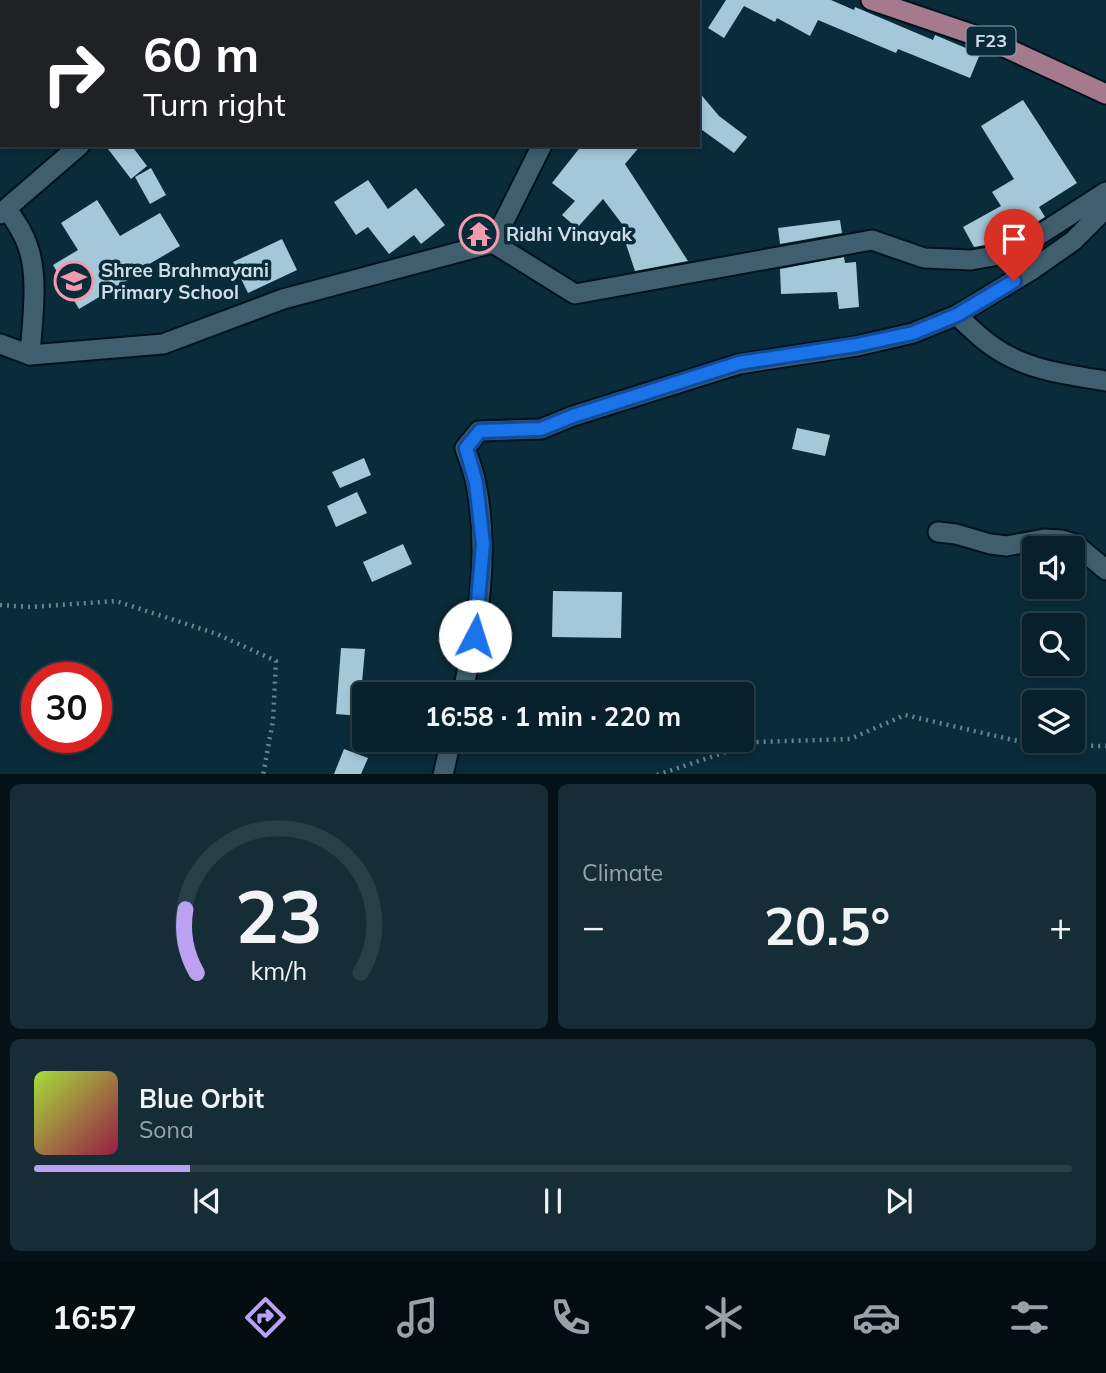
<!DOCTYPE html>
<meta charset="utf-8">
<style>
:root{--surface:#08202b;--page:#162d37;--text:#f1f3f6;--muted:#98a3a9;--line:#293e47;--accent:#bca0f2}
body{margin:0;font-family:Mulish,sans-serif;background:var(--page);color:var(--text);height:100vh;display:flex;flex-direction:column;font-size:26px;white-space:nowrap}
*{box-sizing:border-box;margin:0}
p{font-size:23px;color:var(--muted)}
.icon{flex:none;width:38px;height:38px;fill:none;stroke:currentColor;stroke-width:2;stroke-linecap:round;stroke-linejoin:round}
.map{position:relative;height:774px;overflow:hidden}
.details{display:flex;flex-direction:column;gap:10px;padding:10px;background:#041218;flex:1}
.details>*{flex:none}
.top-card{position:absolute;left:0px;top:0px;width:700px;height:147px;box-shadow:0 4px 10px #0003,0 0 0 2px var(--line);background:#202124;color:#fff;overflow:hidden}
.fabs{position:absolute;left:1022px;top:536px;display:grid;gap:14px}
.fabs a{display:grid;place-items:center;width:63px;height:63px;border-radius:7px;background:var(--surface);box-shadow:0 4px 10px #0003,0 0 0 2px var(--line);font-size:35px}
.speed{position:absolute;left:21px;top:662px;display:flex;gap:14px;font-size:35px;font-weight:700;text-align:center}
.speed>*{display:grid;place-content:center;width:91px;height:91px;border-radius:50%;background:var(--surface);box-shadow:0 4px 10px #0003,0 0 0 2px var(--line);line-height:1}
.speed .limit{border:10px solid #d22;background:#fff;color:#111}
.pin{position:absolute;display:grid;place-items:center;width:60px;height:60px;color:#fff;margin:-72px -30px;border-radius:50% 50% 50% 0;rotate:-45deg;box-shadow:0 0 7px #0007}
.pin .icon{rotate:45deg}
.me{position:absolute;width:77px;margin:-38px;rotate:5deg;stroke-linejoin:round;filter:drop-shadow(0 0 5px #0008)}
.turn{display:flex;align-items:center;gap:24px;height:147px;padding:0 28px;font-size:32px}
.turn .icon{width:91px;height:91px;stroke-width:2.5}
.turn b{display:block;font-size:49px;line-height:60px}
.big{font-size:52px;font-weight:700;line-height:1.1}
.details .card{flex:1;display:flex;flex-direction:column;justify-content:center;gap:10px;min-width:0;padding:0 24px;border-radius:10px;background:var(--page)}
.details .dial{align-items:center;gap:0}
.dial svg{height:182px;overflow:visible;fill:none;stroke:var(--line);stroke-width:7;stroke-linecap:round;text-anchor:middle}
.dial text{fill:var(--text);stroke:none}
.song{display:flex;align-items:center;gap:21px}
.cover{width:84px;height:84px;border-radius:10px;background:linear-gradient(135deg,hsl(80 70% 55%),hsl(340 70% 35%))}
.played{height:7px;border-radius:4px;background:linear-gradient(90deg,var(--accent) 15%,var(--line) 15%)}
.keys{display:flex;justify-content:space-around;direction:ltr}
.heat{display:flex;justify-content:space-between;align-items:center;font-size:38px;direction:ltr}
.details .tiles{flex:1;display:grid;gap:10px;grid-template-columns:1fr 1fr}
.card:last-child{grid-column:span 2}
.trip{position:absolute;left:352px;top:682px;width:402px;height:70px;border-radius:7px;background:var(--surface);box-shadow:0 4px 10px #0003,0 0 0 2px var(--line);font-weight:700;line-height:70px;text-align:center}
.tab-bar{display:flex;height:112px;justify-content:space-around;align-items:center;background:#030d11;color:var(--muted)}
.tab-bar .icon{width:49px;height:49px}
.tab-bar .selected{color:var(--accent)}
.tab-bar b{font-size:32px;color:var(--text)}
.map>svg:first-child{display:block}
</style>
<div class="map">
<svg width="1106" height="775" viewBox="0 0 1106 775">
<rect width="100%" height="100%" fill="#0a2b39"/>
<g fill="#a5c8d9">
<polygon points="726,0 831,0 854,10 855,7 933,40 935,35 980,54 970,78 898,49 896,53 818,20 810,36 777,18 775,22 744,6 724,38 708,28"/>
<polygon points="698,91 719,116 747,137 734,153 698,127"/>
<polygon points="1023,100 1077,183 1039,207 1045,217 1018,234 1002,242 974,247 963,227 1001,206 992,192 1014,179 981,126"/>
<polygon points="105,145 131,145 147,166 131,179"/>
<polygon points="582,145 641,145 625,164 688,261 635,271 626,244 635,241 603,199 577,228 562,215 575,201 552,183"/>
<polygon points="151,168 166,195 150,204 135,177"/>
<polygon points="368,180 388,209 416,188 445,225 421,244 414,235 389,254 368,227 356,235 334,202"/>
<polygon points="97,200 120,236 160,213 180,246 146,266 148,268 79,309 53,265 78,250 61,223"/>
<polygon points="840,220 842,233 780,244 778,228"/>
<polygon points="282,239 297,270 248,293 233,262"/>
<polygon points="844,257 845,263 856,262 859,307 839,309 837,292 781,294 780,269"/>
<polygon points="797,428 830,435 825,456 792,449"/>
<polygon points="364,458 371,475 340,488 332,472"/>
<polygon points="357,492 367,513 336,527 327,506"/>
<polygon points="403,544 412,564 372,582 363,562"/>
<polygon points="553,591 622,592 621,638 552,637"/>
<polygon points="341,648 365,649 359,716 336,714"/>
<polygon points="344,749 368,758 361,774 334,774"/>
</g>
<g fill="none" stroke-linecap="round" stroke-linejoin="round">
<defs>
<g id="minor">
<polyline points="592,0 592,2"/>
<polyline points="245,2 247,0"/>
<polyline points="542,145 493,243 575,294 872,240 924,258 971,260 1011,253 1106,192"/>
<path d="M7 209C15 221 24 233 28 247 39 277 32 323 30 355"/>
<polyline points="0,214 80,145"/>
<path d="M957 315C969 327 981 339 995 348 1027 370 1068 375 1106 381"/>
<polyline points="0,344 30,355 163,344 283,299 493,243"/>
<polyline points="938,532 956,534 990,544 1007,546 1044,539 1061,540 1075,544 1106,570"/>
<path d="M462 695C478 626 490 554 476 484 474 472 469 460 465 448L479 431 541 429 573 416 739 364 857 346 913 333 957 315 1033 269 1073 241 1106 208"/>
<polyline points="443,775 451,740"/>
</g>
<polyline id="primary" points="871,0 989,40 1106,94"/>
</defs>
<use href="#minor" stroke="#00131c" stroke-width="23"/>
<use href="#primary" stroke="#00131c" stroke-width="23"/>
<g stroke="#6a838f" stroke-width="4.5" stroke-dasharray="2 5" stroke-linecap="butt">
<polyline points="0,605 31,607 116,601 217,634 276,661 273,721 263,775"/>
<polyline points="657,775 756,742 850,739 905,715 1035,745 1106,746"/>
</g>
<use href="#minor" stroke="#3f5f6e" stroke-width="19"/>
<use href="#primary" stroke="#a67a8d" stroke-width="19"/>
</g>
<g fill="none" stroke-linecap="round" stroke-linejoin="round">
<defs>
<polyline id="route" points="475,636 483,544 476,483 466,448 480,431 541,429 573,416 739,363 857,345 913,333 957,315 1014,281"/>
</defs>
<use href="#route" stroke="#114b97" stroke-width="18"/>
<use href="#route" stroke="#1a73e8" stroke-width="12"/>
</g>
<defs>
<symbol id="temple-ring" viewBox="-11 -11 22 22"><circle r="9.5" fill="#0a2b39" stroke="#f29aae" stroke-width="1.5"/><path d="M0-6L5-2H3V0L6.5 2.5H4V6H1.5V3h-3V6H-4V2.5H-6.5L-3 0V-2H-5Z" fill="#f29aae"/></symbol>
<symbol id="school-ring" viewBox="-11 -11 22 22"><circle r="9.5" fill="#0a2b39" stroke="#f29aae" stroke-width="1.5"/><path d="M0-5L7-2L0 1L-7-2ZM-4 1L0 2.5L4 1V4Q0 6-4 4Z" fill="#f29aae"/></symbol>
</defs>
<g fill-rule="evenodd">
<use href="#temple-ring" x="457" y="212" width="44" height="44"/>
<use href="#school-ring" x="52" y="259" width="44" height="44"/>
</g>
<g text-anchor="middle" stroke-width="7" stroke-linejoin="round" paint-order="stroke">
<rect fill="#0a2b39" stroke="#92a8b3" stroke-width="2" x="966.5" y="26.5" width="49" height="29" rx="5"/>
<g font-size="18" font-weight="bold" fill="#cddee7">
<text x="991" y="47">F23</text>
</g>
<g font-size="19" font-weight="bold" fill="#cddee7" stroke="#0a2b39" text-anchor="start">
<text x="506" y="241">Ridhi Vinayak</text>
<text x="101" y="277">Shree Brahmayani<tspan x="101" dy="22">Primary School</tspan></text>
</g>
</g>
</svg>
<div class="fabs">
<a><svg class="icon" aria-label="sound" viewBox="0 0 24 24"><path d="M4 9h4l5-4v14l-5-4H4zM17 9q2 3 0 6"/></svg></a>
<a><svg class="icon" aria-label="search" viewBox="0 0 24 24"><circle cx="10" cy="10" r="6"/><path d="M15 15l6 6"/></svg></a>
<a><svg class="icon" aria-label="layers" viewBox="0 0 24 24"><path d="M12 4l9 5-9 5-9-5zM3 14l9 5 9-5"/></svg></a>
</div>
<div class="speed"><div class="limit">30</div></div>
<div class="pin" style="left:1014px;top:281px;background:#d93025"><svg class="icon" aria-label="arrive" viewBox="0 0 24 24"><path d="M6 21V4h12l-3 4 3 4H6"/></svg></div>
<svg class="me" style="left:475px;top:636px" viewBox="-20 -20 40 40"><circle r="19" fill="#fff"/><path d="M0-13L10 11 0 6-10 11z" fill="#1a73e8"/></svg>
<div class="trip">16:58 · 1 min · 220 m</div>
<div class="top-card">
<div class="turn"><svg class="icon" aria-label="right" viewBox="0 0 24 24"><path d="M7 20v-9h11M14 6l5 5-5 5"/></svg><div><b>60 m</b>Turn right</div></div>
</div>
</div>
<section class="details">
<div class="tiles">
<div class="card dial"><svg viewBox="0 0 100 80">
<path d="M14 69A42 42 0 1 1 86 69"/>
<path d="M14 69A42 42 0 0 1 9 41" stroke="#bca0f2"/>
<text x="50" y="56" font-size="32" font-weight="700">23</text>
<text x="50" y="72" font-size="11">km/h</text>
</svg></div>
<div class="card"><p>Climate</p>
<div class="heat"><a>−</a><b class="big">20.5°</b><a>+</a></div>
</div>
<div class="card">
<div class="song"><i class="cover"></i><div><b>Blue Orbit</b><p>Sona</p></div></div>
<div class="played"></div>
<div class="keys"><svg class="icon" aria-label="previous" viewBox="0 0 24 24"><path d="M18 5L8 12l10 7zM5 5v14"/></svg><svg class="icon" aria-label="pause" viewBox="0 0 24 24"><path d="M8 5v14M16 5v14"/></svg><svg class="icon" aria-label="next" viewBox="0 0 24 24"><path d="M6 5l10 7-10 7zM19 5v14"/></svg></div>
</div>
</div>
</section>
<nav class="tab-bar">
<b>16:57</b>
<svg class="icon selected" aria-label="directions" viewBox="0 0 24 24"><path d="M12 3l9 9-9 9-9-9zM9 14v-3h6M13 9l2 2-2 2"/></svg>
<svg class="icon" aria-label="music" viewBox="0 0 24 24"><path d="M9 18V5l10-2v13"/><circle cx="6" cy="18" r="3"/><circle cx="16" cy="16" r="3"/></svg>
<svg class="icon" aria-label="phone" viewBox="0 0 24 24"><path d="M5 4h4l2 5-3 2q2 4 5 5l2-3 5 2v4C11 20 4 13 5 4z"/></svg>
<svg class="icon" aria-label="climate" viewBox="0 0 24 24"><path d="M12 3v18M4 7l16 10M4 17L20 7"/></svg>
<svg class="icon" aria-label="car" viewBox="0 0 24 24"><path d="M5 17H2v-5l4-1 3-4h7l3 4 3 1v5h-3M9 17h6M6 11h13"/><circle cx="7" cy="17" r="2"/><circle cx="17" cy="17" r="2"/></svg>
<svg class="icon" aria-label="filters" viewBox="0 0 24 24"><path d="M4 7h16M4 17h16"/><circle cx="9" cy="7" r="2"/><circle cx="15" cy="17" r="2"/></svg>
</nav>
